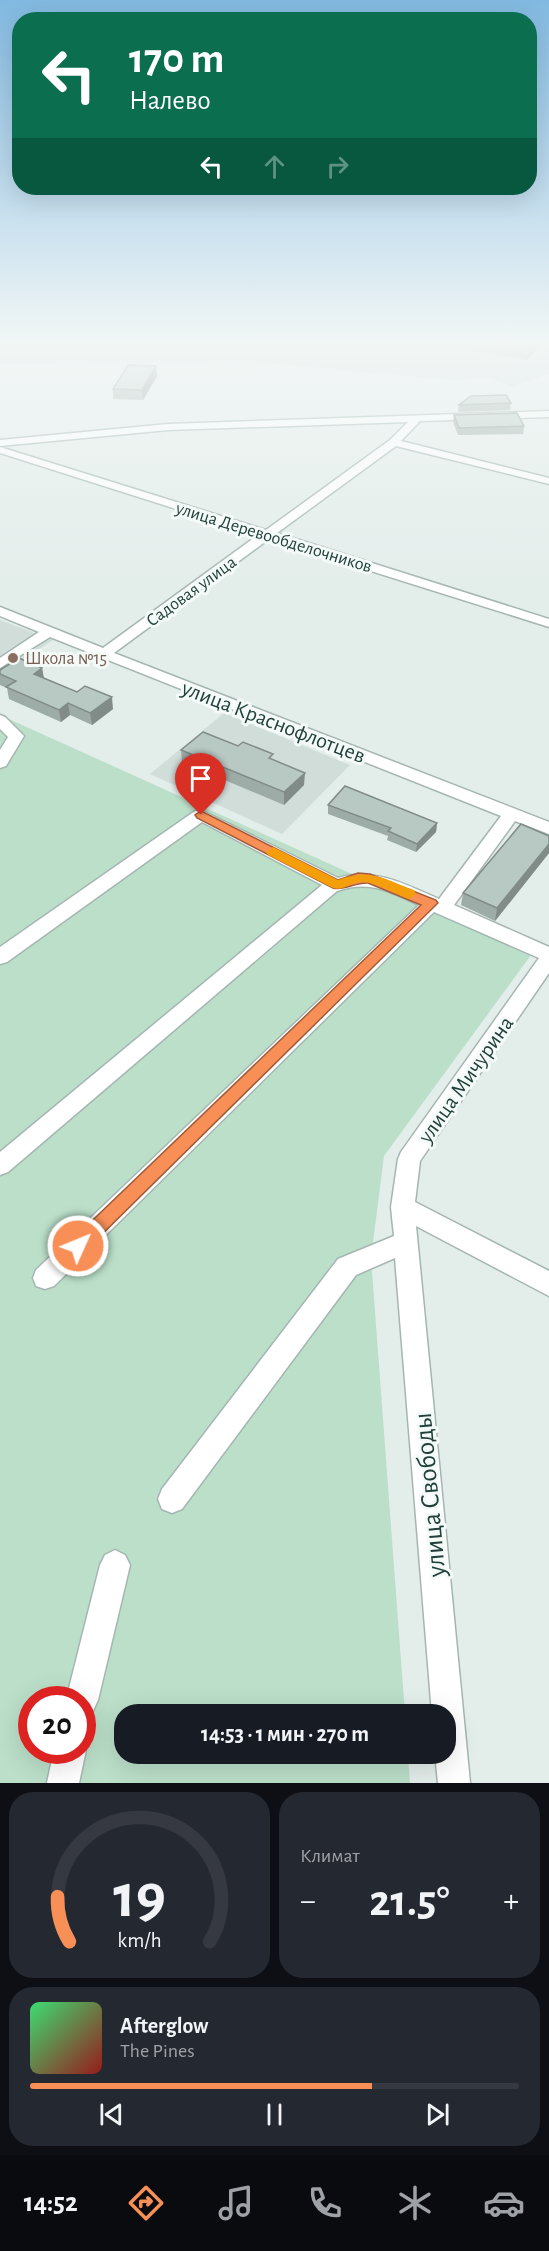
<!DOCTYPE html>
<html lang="ru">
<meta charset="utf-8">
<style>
:root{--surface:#171b24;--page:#242831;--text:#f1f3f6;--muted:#9ea1a6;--line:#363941;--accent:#f88f57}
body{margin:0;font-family:"Alegreya Sans",sans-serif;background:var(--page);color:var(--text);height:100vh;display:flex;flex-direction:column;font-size:22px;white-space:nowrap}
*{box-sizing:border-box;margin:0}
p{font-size:20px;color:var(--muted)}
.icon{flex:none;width:33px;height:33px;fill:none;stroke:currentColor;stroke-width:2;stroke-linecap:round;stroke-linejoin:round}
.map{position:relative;height:1783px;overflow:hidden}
.side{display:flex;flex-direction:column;gap:9px;padding:9px;background:#0d0f14;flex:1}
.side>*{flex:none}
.banner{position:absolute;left:12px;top:12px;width:525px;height:183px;border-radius:24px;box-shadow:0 6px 24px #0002;background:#0b6e4f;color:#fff;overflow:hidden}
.speed{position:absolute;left:18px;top:1686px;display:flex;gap:12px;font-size:30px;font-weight:700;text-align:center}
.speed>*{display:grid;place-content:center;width:78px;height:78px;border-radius:50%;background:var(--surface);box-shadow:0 6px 24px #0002;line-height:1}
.speed .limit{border:9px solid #d22;background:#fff;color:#111}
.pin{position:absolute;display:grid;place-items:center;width:51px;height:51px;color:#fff;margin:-62px -26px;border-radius:50% 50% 50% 0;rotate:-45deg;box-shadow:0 0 6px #0007}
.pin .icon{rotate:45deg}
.me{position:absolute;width:66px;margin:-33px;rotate:46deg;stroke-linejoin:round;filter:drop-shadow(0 0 4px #0008)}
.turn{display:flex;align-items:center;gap:21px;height:126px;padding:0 18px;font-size:27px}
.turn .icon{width:78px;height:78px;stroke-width:2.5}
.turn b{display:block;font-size:42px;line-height:51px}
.lanes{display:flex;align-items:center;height:57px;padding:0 18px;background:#0003;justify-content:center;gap:30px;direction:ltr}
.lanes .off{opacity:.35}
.big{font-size:45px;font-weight:700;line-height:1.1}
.side .tile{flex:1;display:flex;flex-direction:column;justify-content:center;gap:9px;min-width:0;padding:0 21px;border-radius:24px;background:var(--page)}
.side .dial{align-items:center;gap:0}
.dial svg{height:156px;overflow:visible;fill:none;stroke:var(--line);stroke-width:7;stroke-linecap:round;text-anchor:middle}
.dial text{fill:var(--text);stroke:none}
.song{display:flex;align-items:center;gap:18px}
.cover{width:72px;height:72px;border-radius:9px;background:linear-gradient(135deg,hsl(140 70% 55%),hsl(0 70% 35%))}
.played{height:6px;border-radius:3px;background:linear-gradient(90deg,var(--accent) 70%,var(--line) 70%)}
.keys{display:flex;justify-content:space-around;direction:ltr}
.heat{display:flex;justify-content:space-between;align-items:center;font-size:33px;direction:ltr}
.side .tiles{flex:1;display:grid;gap:9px;grid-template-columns:1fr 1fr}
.tile:last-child{grid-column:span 2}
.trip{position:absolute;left:114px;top:1704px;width:342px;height:60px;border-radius:24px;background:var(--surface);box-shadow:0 6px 24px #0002;font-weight:700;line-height:60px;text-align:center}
.tabs{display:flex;height:96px;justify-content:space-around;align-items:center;background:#090b0e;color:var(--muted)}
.tabs .icon{width:42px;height:42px}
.tabs .on{color:var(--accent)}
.tabs b{font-size:27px;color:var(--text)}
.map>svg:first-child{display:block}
</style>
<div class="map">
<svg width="549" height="1783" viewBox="0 0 549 1783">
<rect width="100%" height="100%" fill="#e3edea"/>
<g fill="#d1ddd9">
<polygon points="0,342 549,342 549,369 546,371 549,373 513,387 491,378 451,380 247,361 135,364 60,361 55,364 0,364"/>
<polygon points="0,620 53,640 0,675"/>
<polygon points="224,713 350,765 282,834 150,774"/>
</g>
<path fill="#bbdfc9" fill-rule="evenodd" d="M0 715 531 955 384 1156 371 1258 405 1714H124V1754H408L410 1783H0ZM32 1700H82V1750H32Z"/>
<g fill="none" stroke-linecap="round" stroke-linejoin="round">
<defs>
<g id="minor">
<path d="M549 411V417L420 421 401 441 549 478V484L396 446 277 533 549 619V627L269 539 114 653 549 822V834L515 821 454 905 549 947V973L420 1161 415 1202 549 1271V1296L416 1226 470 1783H438L435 1754H446V1714H432L395 1258 356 1275 182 1509 172 1513 162 1509 158 1499 162 1489 338 1259 394 1236 391 1207 398 1159 401 1152 539 958 434 912 54 1286 45 1289 36 1286 33 1278 36 1270 419 905C389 891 370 880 337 891L8 1172 0 1175V1152L322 885 202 822 7 962 0 964V947L195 811 201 810 338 878C375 867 406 885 439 899L501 816 50 637 0 668V658L39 632 0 616V607L103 648 258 535 0 453V447L266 530 390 440 408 422 168 430 0 446V440L168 424Z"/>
<polygon points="0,715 5,717 24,736 6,766 0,768 0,750 8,737 0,729"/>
<polygon points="115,1550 125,1555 130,1565 98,1700 93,1711 82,1715 82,1700 66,1700 100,1565 105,1555"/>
<polygon points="82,1741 86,1750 79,1783 47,1783 54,1750 82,1750"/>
</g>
</defs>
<use href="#minor" stroke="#a5b6b2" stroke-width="3"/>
<use href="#minor" fill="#fff" fill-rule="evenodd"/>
</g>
<g fill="#9eaca8">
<polygon points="430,342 544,342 527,360"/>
<polygon points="156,366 157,376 143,400 113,399 113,389"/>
<polygon points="511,403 510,410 458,412 459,405"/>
<polygon points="454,415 524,426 523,434 458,435 453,422"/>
<polygon points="42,668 44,678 113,709 92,725 70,715 61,722 9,699 7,688 0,685 0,670"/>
<polygon points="181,750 273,760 304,785 284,805 182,762"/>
<polygon points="328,805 437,823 436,832 416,852 387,840 388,836 328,814"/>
<polygon points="549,836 549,853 495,921 461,905 463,893"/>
</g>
<g fill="#818c88">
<polygon points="536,342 544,342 527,360 529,349"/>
<polygon points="156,366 157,376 143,400 142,390"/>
<polygon points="42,668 44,680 34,674"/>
<polygon points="112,697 113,709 92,725 90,713"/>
<polygon points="68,703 70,715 61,722 59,710"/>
<polygon points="305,773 304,785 284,805 284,792"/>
<polygon points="437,823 436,832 416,852 417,844"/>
<polygon points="549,844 549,853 495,921 497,908"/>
</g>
<g fill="#b8c8c3" stroke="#818c88" stroke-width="1.5">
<polygon points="490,342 536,342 529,349"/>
<polygon points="128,365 156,366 142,390 113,389"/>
<polygon points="506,395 511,403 459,405 471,396"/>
<polygon points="517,413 524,426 459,428 454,415"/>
<polygon points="19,658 42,668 34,674 77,692 85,686 112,697 90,713 68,703 59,710 6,687 16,681 0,674 0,670"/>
<polygon points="203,732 238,746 243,742 273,754 269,758 305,773 284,792 181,750"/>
<polygon points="345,786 437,823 417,844 388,831 391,828 328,805"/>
<polygon points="521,824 549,836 549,844 497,908 463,893"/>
</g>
<linearGradient id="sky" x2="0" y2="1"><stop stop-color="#82b9e0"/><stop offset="0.58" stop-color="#f2f7f6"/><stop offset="1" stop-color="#f2f7f6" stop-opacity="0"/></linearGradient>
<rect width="549" height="592" fill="url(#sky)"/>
<path fill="#f88f57" stroke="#a15d39" stroke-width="1.5" d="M201 811 338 880 358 873 370 874 436 900 438 903 85 1251 78 1254 72 1251 69 1246 72 1240 421 905 368 883C356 882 344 891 333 888L197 818 195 815Z"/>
<path fill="#f59e0b" d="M273 847 338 880C371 868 383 879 414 890L416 894 409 899C394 894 376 881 360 882 350 883 343 891 333 888L268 855 266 852Z"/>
<circle fill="#8d6e63" stroke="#f4faf7" stroke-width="2" cx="13" cy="658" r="6"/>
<g text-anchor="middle" stroke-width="6" stroke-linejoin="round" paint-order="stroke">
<g font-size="18" fill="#22403b" stroke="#f4faf7">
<text transform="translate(274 537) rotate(17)" y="6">улица Деревообделочников</text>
<text transform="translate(191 591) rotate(-36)" y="6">Садовая улица</text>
</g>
<g font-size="18" fill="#785e54" stroke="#f4faf7" text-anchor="start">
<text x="25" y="664">Школа №15</text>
</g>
<g font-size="22" fill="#22403b" stroke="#f4faf7">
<text transform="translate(274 721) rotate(21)" y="8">улица Краснофлотцев</text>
<text transform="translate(465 1079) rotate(-55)" y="8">улица Мичурина</text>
</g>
<g font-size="27" fill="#22403b" stroke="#f4faf7">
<text transform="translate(429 1495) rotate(-95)" y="9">улица Свободы</text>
</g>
</g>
</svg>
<div class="speed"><div class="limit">20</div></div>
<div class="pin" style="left:201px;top:815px;background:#d93025"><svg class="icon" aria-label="arrive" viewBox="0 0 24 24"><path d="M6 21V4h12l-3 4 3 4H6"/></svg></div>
<svg class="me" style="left:78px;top:1246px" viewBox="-20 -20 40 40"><circle r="17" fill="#f88f57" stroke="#fff" stroke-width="3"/><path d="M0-11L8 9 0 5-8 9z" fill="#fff"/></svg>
<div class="trip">14:53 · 1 мин · 270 m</div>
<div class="banner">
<div class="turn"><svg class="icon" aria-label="left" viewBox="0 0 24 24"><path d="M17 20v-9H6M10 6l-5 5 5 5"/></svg><div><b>170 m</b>Налево</div></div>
<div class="lanes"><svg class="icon" aria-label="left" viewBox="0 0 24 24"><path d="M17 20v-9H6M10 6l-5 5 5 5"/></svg><svg class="icon off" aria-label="ahead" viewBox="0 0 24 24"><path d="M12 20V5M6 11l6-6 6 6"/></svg><svg class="icon off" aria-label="right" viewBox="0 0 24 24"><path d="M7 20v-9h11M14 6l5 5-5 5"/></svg></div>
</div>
</div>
<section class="side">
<div class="tiles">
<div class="tile dial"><svg viewBox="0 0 100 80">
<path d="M14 69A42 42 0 1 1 86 69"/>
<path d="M14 69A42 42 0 0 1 8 46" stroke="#f88f57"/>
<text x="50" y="56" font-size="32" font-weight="700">19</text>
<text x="50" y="72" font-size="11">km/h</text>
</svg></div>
<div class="tile"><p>Климат</p>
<div class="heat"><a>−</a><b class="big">21.5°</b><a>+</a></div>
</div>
<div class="tile">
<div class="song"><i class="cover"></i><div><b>Afterglow</b><p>The Pines</p></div></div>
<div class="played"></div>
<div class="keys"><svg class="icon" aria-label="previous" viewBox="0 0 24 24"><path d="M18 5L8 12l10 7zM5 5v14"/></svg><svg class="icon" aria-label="pause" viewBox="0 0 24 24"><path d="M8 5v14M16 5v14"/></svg><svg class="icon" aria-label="next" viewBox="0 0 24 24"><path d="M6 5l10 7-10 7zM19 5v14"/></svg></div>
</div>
</div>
</section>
<nav class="tabs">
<b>14:52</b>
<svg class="icon on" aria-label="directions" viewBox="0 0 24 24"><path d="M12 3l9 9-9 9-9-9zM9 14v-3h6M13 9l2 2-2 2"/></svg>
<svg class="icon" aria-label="music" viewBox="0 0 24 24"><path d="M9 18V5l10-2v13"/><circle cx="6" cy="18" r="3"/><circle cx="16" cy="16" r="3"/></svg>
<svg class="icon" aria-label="phone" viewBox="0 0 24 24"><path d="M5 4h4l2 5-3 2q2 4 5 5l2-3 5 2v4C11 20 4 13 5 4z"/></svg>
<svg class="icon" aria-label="climate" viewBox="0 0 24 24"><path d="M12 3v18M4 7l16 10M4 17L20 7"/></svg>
<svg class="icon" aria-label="car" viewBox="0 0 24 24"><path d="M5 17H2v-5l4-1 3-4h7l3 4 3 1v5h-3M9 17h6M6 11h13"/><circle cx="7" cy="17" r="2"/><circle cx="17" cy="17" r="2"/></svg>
</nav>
